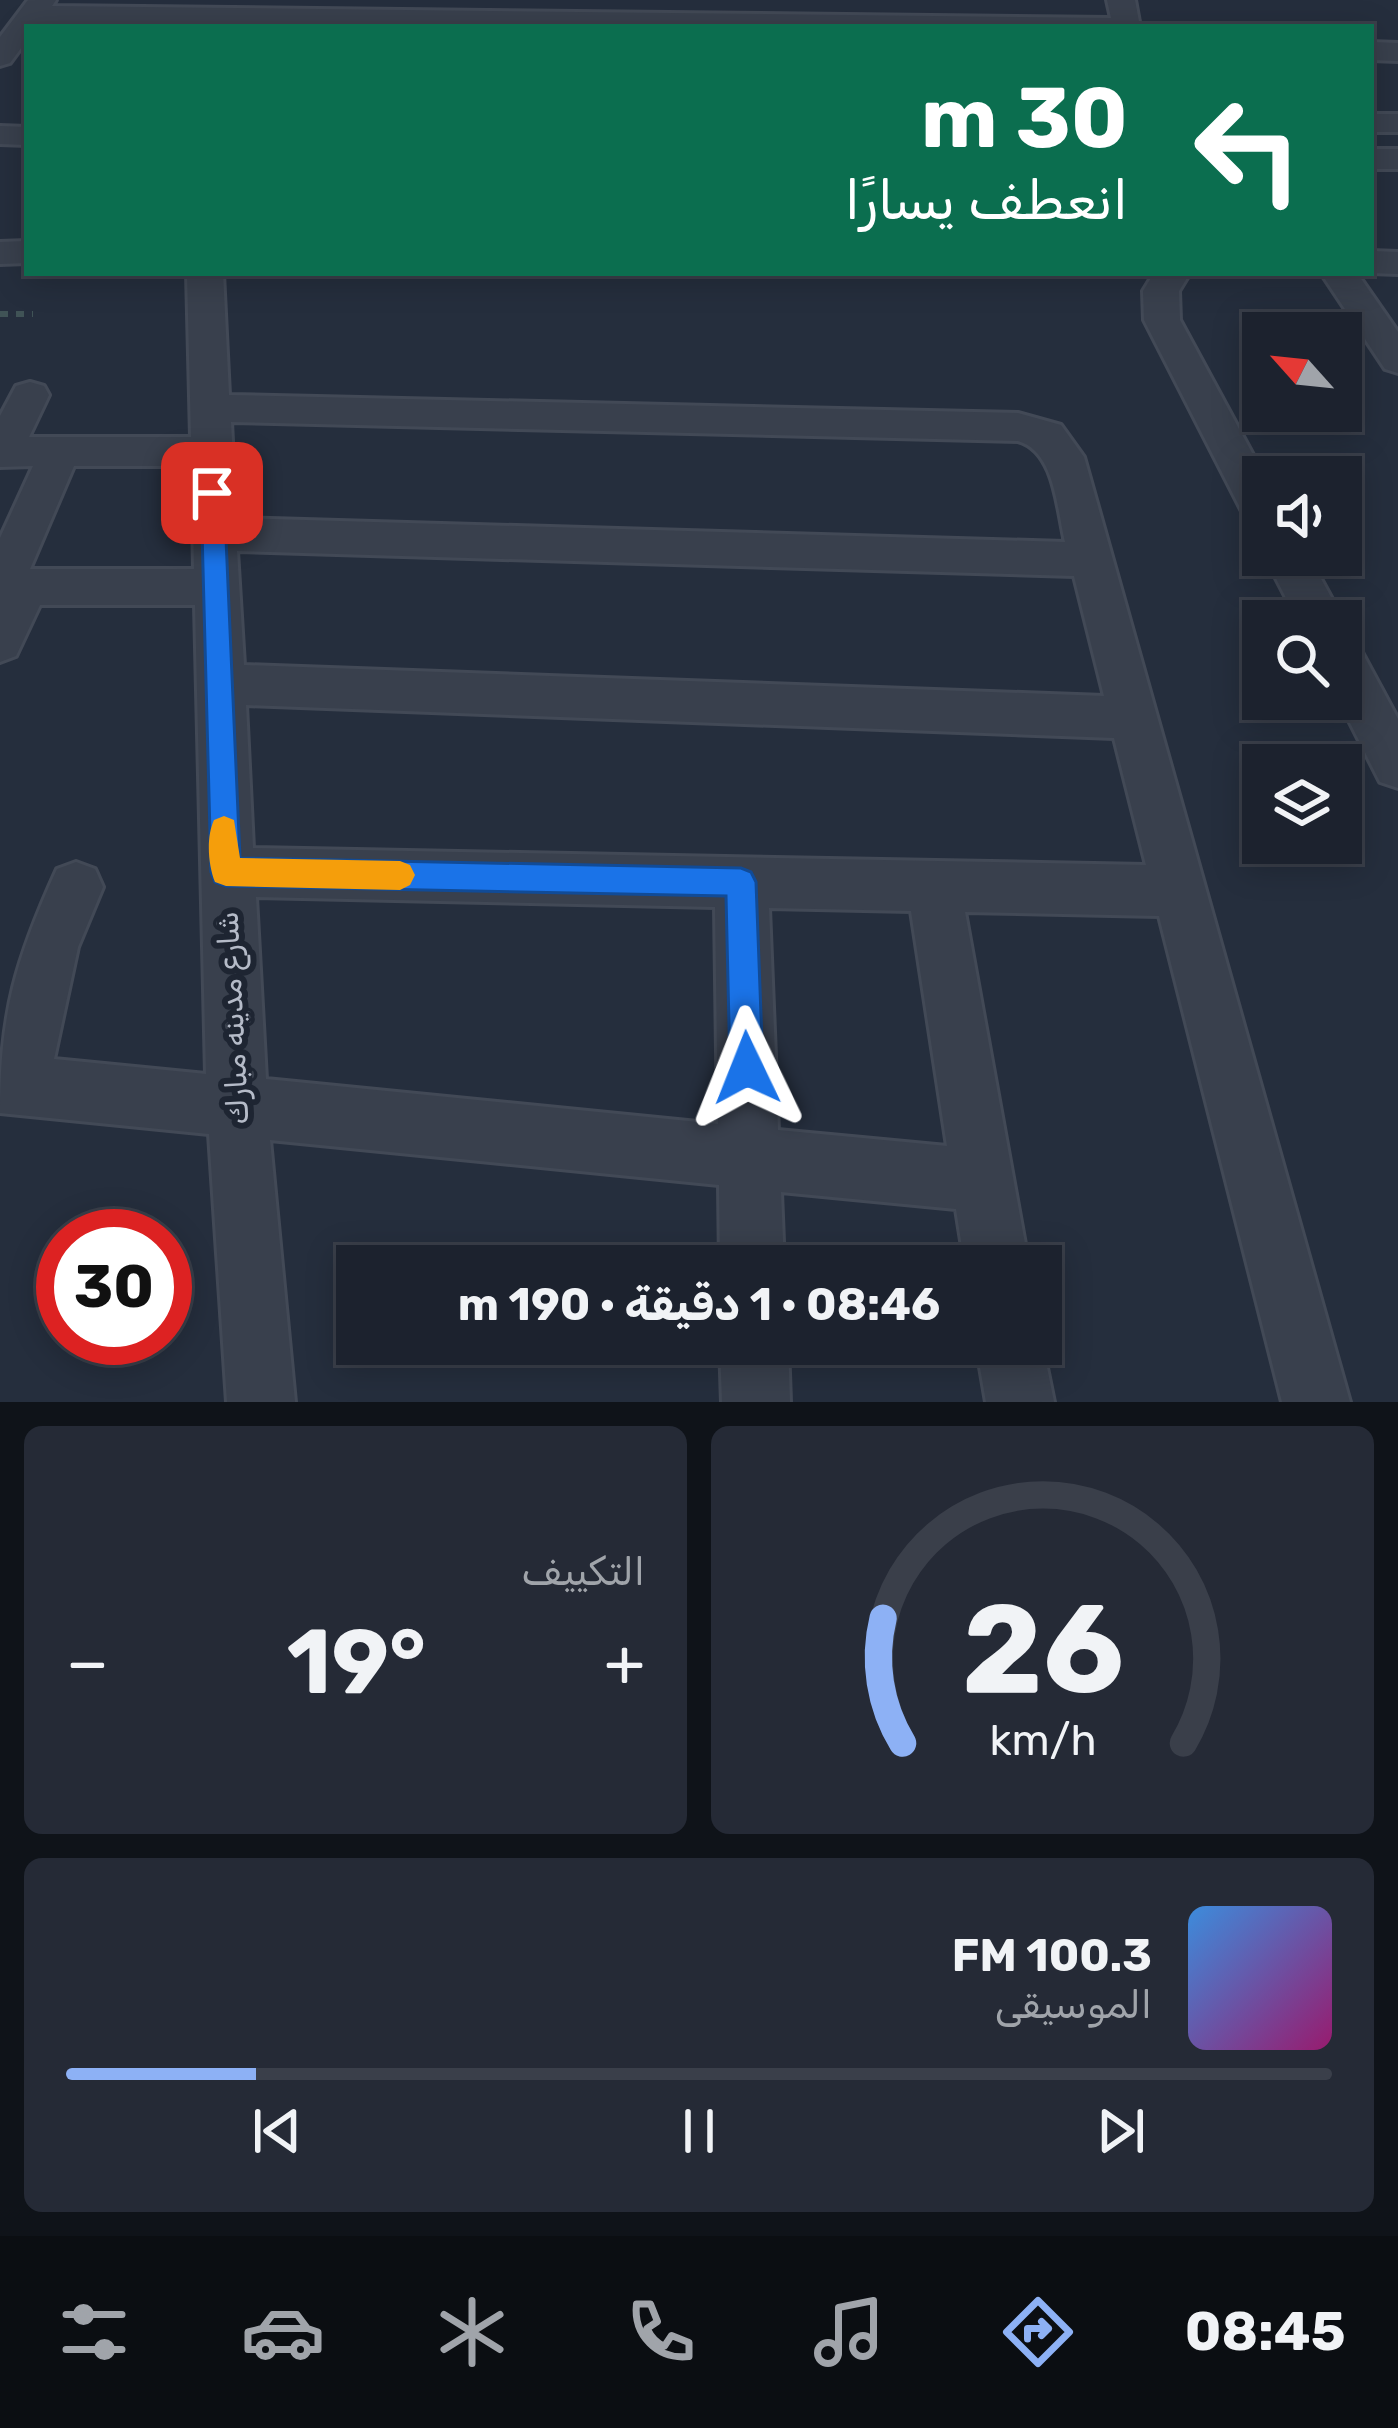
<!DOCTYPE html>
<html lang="ar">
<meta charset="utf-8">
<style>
:root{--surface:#1c222e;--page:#252a36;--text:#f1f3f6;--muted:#a0a4aa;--line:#3a3f4a;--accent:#8db1f5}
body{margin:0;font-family:Rubik,Vazirmatn,sans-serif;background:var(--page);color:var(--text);direction:rtl;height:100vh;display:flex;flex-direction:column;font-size:45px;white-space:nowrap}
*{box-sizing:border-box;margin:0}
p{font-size:39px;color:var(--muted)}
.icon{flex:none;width:66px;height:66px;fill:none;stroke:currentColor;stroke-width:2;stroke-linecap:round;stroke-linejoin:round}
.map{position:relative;height:1402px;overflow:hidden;direction:ltr}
.panel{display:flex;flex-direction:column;gap:24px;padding:24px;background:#0f1319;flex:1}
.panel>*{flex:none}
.hud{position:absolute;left:24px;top:24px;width:1350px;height:252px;border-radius:0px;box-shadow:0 6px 30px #0003,0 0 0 3px var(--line);direction:rtl;background:#0b6e4f;color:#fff;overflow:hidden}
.needle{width:78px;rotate:297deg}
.controls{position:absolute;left:1242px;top:312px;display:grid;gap:24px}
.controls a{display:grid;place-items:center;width:120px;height:120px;border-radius:0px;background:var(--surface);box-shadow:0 6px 30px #0003,0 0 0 3px var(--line);font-size:60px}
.speed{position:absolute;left:36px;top:1209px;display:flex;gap:24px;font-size:60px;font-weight:700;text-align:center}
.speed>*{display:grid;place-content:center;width:156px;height:156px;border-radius:50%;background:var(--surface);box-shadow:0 6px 30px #0003,0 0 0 3px var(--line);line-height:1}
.speed .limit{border:18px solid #d22;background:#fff;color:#111}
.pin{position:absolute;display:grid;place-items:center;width:102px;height:102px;color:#fff;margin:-51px;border-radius:24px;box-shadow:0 6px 18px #0006}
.me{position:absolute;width:132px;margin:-66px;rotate:358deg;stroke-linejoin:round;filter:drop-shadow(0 0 9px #0008)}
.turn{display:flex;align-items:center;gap:42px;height:252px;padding:0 48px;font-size:54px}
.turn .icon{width:156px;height:156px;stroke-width:2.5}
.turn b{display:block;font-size:84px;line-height:102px}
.big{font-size:90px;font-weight:700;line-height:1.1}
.panel .widget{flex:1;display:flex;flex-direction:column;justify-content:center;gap:18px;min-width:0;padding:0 42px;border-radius:18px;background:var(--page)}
.panel .dial{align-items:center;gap:0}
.dial svg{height:312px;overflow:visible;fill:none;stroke:var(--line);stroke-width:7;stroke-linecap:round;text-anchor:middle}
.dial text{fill:var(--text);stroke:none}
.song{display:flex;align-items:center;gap:36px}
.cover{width:144px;height:144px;border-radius:18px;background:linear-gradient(135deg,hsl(210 70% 55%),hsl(320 70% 35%))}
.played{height:12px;border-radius:6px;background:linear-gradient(90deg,var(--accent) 15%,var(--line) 15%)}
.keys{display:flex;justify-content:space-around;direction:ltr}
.heat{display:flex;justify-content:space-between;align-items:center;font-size:66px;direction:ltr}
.panel .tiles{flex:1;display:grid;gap:24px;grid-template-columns:1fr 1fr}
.widget:last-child{grid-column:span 2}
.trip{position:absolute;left:336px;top:1245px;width:726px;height:120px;border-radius:0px;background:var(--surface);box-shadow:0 6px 30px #0003,0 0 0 3px var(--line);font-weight:700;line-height:120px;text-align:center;direction:rtl}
.menu{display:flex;height:192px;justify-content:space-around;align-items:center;background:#0b0e12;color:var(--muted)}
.menu .icon{width:84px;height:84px}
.menu .selected{color:var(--accent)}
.menu b{font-size:54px;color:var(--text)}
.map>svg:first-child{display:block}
</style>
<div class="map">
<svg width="1398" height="1402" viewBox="0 0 1398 1402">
<rect width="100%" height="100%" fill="#252e3d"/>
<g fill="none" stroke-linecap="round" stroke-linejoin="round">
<defs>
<g id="minor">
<polygon points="28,0 56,0 52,6 1111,18 1107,0 1135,0 1140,27 40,22 27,27 27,40 10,63 0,66 0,37"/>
<polygon points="1371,42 1398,43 1398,61 1371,60"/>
<rect x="1371" y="114" width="27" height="18"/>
<polygon points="0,126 27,127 27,145 0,144"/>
<rect x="1371" y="149" width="27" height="20"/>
<polygon points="27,241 27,263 0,264 0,242"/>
<polygon points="1371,251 1398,252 1398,274 1371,273"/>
<path d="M187 273H223L229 395 1018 413 1061 425 1084 457 1350 1402H1282L1159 916 965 912 1029 1266H965L956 1209 781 1192 784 1266H720L719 1185 270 1140 295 1402H227L209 1134 0 1113C0 1013 16 959 57 869L76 862 95 869 103 887 78 947 54 1059 206 1074 195 605H40L16 656 0 662V538L33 466 0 467V416L16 386 30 382 44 386 49 395 29 437H191ZM231 422 1018 441C1055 451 1057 509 1065 542L236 518ZM74 466H192L194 569H30ZM237 551 1074 576 1104 696 244 665ZM246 705 1114 738 1146 865 253 848ZM256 897 715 907 718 1124 266 1079ZM769 908 911 911 947 1146 778 1130Z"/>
<polygon points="1154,273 1190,273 1179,291 1180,320 1265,477 1263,528 1248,523 1144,320 1143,291"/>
<polygon points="1321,273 1357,273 1398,332 1398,373 1385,369"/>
<polygon points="1264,555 1308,555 1344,621 1341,626 1341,621 1298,621"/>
<polygon points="1341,640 1358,645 1398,719 1398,788 1380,782 1338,699"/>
<polygon points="1041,1338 1054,1402 986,1402 976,1344 1041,1344"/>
<polygon points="720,1344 788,1344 790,1402 722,1402"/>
</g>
</defs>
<use href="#minor" stroke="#424956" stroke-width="6"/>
<polyline stroke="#405356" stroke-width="6" stroke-dasharray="8 8" stroke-linecap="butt" points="0,314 33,314"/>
<use href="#minor" fill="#39404d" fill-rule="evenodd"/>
</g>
<polygon fill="#1a73e8" stroke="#114b97" stroke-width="3" points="212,484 224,493 240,858 741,868 751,872 756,882 763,1068 759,1080 747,1084 735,1080 730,1068 726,896 226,886 215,882 211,872 201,493"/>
<path fill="#f59e0b" d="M224 816 234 820 240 858 400 861 410 865 415 875 410 885 400 890 226 886 215 882C208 865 206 837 214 820Z"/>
<g text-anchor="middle" stroke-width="12" stroke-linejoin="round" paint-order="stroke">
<g font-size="30" fill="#b5bbc8" stroke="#1e2532">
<text transform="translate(233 1018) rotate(-93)" y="10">شارع مدينه مبارك</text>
</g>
</g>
</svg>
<div class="controls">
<a><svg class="needle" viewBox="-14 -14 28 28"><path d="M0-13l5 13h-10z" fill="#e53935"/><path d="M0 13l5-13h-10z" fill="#a0a4aa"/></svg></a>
<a><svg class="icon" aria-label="sound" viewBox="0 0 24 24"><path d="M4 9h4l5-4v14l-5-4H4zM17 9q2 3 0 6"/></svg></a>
<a><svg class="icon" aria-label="search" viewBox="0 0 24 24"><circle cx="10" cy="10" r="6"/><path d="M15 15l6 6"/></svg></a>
<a><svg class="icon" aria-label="layers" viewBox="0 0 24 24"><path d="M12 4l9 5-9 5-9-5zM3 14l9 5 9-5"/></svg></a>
</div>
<div class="speed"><div class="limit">30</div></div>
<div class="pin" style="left:212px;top:493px;background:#d93025"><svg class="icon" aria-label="arrive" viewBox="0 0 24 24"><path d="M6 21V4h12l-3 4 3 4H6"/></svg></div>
<svg class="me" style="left:747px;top:1068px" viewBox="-20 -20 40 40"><path d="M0-17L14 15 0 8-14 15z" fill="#1a73e8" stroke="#fff" stroke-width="4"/></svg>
<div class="trip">08:46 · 1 دقيقة · 190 m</div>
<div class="hud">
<div class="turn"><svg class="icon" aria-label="left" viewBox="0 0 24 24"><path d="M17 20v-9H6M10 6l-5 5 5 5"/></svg><div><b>30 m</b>انعطف يسارًا</div></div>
</div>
</div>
<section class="panel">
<div class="tiles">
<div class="widget dial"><svg viewBox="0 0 100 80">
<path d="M14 69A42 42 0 1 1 86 69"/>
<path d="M14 69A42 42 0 0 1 9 37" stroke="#8db1f5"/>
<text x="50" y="56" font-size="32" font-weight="700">26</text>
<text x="50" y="72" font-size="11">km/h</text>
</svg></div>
<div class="widget"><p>التكييف</p>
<div class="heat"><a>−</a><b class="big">19°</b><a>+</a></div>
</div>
<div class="widget">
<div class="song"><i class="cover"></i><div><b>100.3 FM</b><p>الموسيقى</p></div></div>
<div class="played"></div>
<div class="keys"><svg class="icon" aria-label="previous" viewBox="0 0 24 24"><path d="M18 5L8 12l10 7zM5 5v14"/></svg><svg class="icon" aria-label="pause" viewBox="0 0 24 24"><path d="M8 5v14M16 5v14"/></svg><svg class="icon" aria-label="next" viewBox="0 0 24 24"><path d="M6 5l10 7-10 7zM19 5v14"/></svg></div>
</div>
</div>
</section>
<nav class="menu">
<b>08:45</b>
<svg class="icon selected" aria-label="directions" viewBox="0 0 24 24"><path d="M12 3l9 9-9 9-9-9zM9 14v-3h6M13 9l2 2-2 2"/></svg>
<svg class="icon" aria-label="music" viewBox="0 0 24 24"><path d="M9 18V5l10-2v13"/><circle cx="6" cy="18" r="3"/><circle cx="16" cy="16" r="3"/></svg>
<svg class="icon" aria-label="phone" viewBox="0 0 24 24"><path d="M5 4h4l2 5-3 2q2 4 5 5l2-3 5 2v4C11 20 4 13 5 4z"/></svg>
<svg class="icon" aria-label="climate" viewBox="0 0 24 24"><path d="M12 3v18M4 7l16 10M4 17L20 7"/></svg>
<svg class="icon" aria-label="car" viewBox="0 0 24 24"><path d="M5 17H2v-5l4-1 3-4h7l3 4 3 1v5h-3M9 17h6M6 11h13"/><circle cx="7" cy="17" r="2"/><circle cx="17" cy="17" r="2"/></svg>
<svg class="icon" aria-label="filters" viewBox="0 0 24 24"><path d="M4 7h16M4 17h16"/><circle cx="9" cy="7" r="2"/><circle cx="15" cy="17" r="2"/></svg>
</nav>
